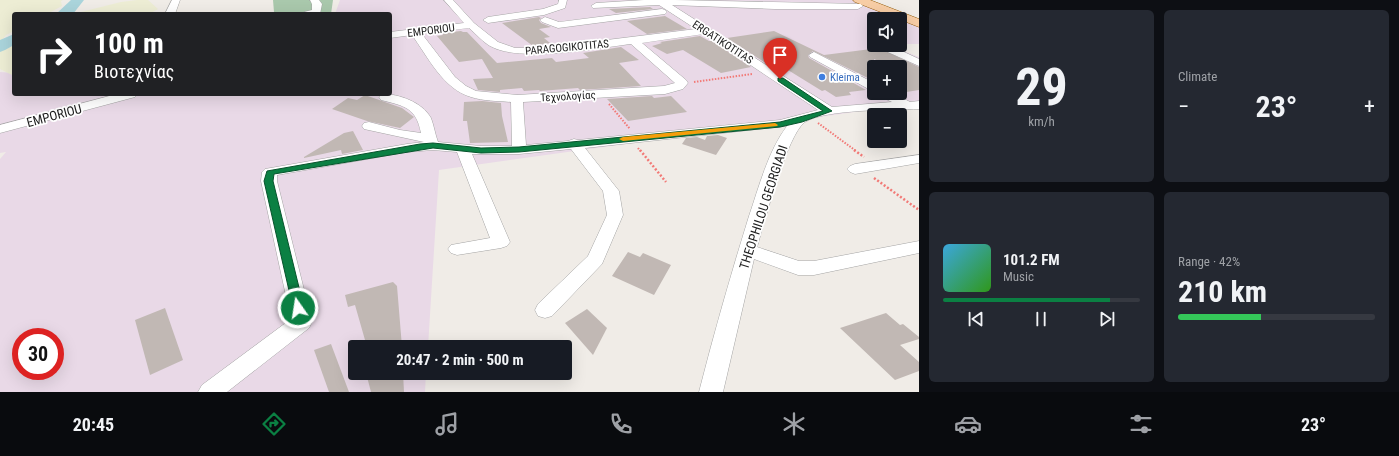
<!DOCTYPE html>
<meta charset="utf-8">
<style>
:root{--surface:#171b24;--page:#242831;--text:#f1f3f6;--muted:#9ea1a6;--line:#363941;--accent:#0b8043}
body{margin:0;font-family:"Roboto Condensed",sans-serif;background:var(--page);color:var(--text);height:100vh;display:flex;flex-direction:column;font-size:15px;white-space:nowrap}
*{box-sizing:border-box;margin:0}
p{font-size:13px;color:var(--muted)}
.icon{flex:none;width:22px;height:22px;fill:none;stroke:currentColor;stroke-width:2;stroke-linecap:round;stroke-linejoin:round}
.map{position:relative;flex:1;overflow:hidden}
.side{display:flex;flex-direction:column;gap:10px;padding:10px;background:#0d0f14;width:480px}
.side>*{flex:none}
.hud{position:absolute;left:12px;top:12px;width:380px;height:84px;border-radius:4px;box-shadow:0 4px 16px #0002;background:#202124;color:#fff;overflow:hidden}
.tools{position:absolute;left:867px;top:12px;display:grid;gap:8px}
.tools a{display:grid;place-items:center;width:40px;height:40px;border-radius:4px;background:var(--surface);box-shadow:0 4px 16px #0002;font-size:20px}
.speed{position:absolute;left:12px;top:328px;display:flex;gap:8px;font-size:20px;font-weight:700;text-align:center}
.speed>*{display:grid;place-content:center;width:52px;height:52px;border-radius:50%;background:var(--surface);box-shadow:0 4px 16px #0002;line-height:1}
.speed .limit{border:6px solid #d22;background:#fff;color:#111}
.pin{position:absolute;display:grid;place-items:center;width:34px;height:34px;color:#fff;margin:-41px -17px;border-radius:50% 50% 50% 0;rotate:-45deg;box-shadow:0 0 4px #0007}
.pin .icon{rotate:45deg}
.me{position:absolute;width:44px;margin:-22px;rotate:347deg;stroke-linejoin:round;filter:drop-shadow(0 0 3px #0008)}
.turn{display:flex;align-items:center;gap:14px;height:84px;padding:0 16px;font-size:18px}
.turn .icon{width:52px;height:52px;stroke-width:2.5}
.turn b{display:block;font-size:28px;line-height:34px}
.big{font-size:30px;font-weight:700;line-height:1.1}
.side .tile{flex:1;display:flex;flex-direction:column;justify-content:center;gap:6px;min-width:0;padding:0 14px;border-radius:6px;background:var(--page)}
.side .dial{align-items:center;gap:0}
.dial b{font-size:52px;line-height:1}
.song{display:flex;align-items:center;gap:12px}
.cover{width:48px;height:48px;border-radius:6px;background:linear-gradient(135deg,hsl(200 70% 55%),hsl(110 70% 35%))}
.played{height:4px;border-radius:2px;background:linear-gradient(90deg,var(--accent) 85%,var(--line) 85%)}
.keys{display:flex;justify-content:space-around;direction:ltr}
.heat{display:flex;justify-content:space-between;align-items:center;font-size:22px;direction:ltr}
.charge{height:6px;border-radius:3px;background:linear-gradient(90deg,#34c759 42%,var(--line) 0)}
.side .tiles{flex:1;display:grid;gap:10px;grid-template-columns:repeat(2,1fr)}
.trip{position:absolute;left:348px;top:340px;width:224px;height:40px;border-radius:4px;background:var(--surface);box-shadow:0 4px 16px #0002;font-weight:700;line-height:40px;text-align:center}
.dock{display:flex;height:64px;justify-content:space-around;align-items:center;background:#090b0e;color:var(--muted)}
.dock .icon{width:28px;height:28px}
.dock .selected{color:var(--accent)}
.dock b{font-size:18px;color:var(--text)}
main{display:flex;flex:1;min-height:0}
.map>svg:first-child{display:block}
</style>
<main>
<div class="map">
<svg width="919" height="392" viewBox="0 0 919 392">
<rect width="100%" height="100%" fill="#f0ece7"/>
<path fill="#e9d9e7" fill-rule="evenodd" d="M340 0H853L919 26V44H900V19H874V45H888L919 57V103L439 170 428 347H355V373H426L425 392H0V159L6 152 0 153V72L14 73V94H390V14H335ZM874 67H900V93H874ZM21 337H55V371H21Z"/>
<g fill="#ededd4">
<polygon points="0,0 63,0 61,1 62,6 47,14 14,14 14,31 6,35 2,40 14,35 14,76 0,69"/>
<polygon points="137,0 148,0 158,9 151,13 154,14 59,14 63,12 81,12 121,2"/>
</g>
<polygon fill="#a9c8ac" points="273,0 333,0 331,14 259,14 274,12"/>
<g fill="none" stroke-linecap="round" stroke-linejoin="round">
<g fill="#aad4db" fill-rule="evenodd">
<polygon points="71,0 84,0 73,14 56,14"/>
<polygon points="14,34 14,45 5,50 0,52 0,40"/>
</g>
</g>
<g fill="#c1b8b4">
<polygon points="650,7 653,9 616,13 609,9"/>
<polygon points="665,16 687,29 647,34 627,21"/>
<polygon points="539,17 541,18 539,20 541,23 551,27 539,29 550,37 544,38 550,43 533,46 502,23"/>
<polygon points="461,31 463,32 467,32 497,63 552,58 556,62 589,58 583,53 621,47 639,60 619,63 641,86 580,90 578,88 540,91 539,90 524,91 522,88 500,90 500,92 478,90 473,79 493,78 482,59 459,62 437,36 443,35 442,33"/>
<polygon points="774,31 824,55 879,48 919,67 919,90 900,93 900,67 893,67 874,59 874,81 813,51 808,55 809,58 866,90 849,92 851,95 836,97 825,90 822,91 775,62 767,64 727,38"/>
<polygon points="700,36 709,41 712,41 751,67 721,73 683,50 667,54 652,46 662,43 660,42"/>
<polygon points="365,95 402,108 414,117 400,128 367,121 332,109 348,98 357,100"/>
<polygon points="652,96 654,98 671,96 687,112 628,121 607,99"/>
<polygon points="482,101 501,103 502,116 508,142 470,143 467,121 463,121 464,102"/>
<polygon points="353,131 363,150 342,154 341,150 304,158 304,157 344,133"/>
<polygon points="718,135 727,138 716,155 682,144 686,138 697,137 705,140 707,136"/>
<polygon points="628,252 640,257 643,253 671,265 654,295 612,276"/>
<polygon points="393,282 397,286 402,347 367,347 355,305 348,307 345,295"/>
<polygon points="165,308 183,360 150,375 135,320"/>
<polygon points="587,309 607,328 593,355 565,323"/>
<polygon points="886,313 900,325 903,324 919,337 919,339 900,345 919,362 919,371 895,380 840,328"/>
<polygon points="331,344 349,392 329,392 314,350"/>
<polygon points="366,373 403,373 404,392 371,392"/>
</g>
<g fill="none" stroke-linecap="round" stroke-linejoin="round">
<defs>
<g id="minor">
<polygon points="172,0 180,0 175,14 165,14"/>
<polygon points="310,0 319,0 322,4 320,14 302,14 304,12 312,10 312,4"/>
<path d="M444 0H453L474 23 498 42 515 48H542L696 29 659 5 593 8 591 6 596 3 644 0H675L861 4 863 6 858 9H775L672 5 832 107 892 102 880 96 878 93H893L910 102 919 101V109C893 110 825 109 805 122 787 134 764 224 757 247L799 261H814L919 241V253L814 275H798L754 259 723 392H699C714 333 731 274 749 216 759 187 768 151 787 126L585 148 619 191 623 215 602 264 552 316 545 318 538 316 535 310 538 304 588 256 607 215 603 191 571 149 519 154H472L510 242 507 246 501 248 457 255 451 253 448 249 451 245 490 238 457 152 433 150 407 152 277 175V181L312 322 309 328 227 392H198L202 385 291 319 261 181 262 172 265 169 407 144 424 142 364 129 362 126 364 123 369 122 400 130 421 133C416 107 404 106 381 100L379 97 382 94C399 94 422 102 431 118 434 126 435 134 438 142L481 146H512L511 102C498 101 483 101 471 97 443 89 428 57 412 35L390 38V32L464 23ZM469 28C476 34 483 42 490 46 520 63 596 48 631 44L675 83 664 86 517 95 476 91 466 86 455 77 422 34ZM704 34 818 110 780 120 578 140 574 139 568 141 526 145 523 102 665 94 683 89 688 83 686 80 642 43Z"/>
<polygon points="559,0 567,0 565,8 544,15 488,23 483,20 488,17 543,9 558,4"/>
<polygon points="662,9 665,10 667,12 665,14 558,28 542,22 540,20 545,17 559,22"/>
<polygon points="881,45 889,45 919,59 919,66 881,49 880,47"/>
<polygon points="814,52 874,83 874,92 810,57 809,55"/>
<polygon points="117,94 137,94 135,97 0,133 0,125"/>
<polygon points="919,155 919,163 855,174 850,172 847,169 850,166 855,164"/>
</g>
<polygon id="major" points="853,0 870,0 919,19 919,27 855,2"/>
</defs>
<use href="#minor" stroke="#a4a4a4" stroke-width="1"/>
<use href="#major" stroke="#945b08" stroke-width="1"/>
<g stroke="#f27976" stroke-width="2" stroke-dasharray="1.5 1.5" stroke-linecap="butt">
<polyline points="694,82 752,74"/>
<polyline points="609,104 630,129"/>
<polyline points="818,123 856,151"/>
<polyline points="638,148 640,151"/>
</g>
<g stroke="#f27976" stroke-width="2.5" stroke-dasharray="2 2" stroke-linecap="butt">
<polyline points="640,150 666,182"/>
<polyline points="854,150 864,157"/>
<polyline points="874,178 919,210"/>
</g>
<use href="#minor" fill="#fff" fill-rule="evenodd"/>
<use href="#major" fill="#f7cda5" fill-rule="evenodd"/>
</g>
<polygon fill="#0b8043" stroke="#07532c" points="778,78 783,78 832,111 802,122 780,127 519,152 481,153 433,148 274,174 273,181 304,308 302,311 298,313 294,311 293,308 264,181 267,171 420,144 433,143 481,148 519,147 780,122 823,111 778,81"/>
<polygon fill="#f59e0b" points="775,123 778,125 777,126 623,141 619,139 623,137"/>
<circle fill="#3f7fe0" stroke="#fff" stroke-width="1.5" cx="822" cy="77" r="4"/>
<g text-anchor="middle" stroke-width="3.5" stroke-linejoin="round" paint-order="stroke">
<g font-size="11" fill="#202020" stroke="#fff">
<text transform="translate(431 30) rotate(-7)" y="4">EMPORIOU</text>
<text transform="translate(723 42) rotate(33)" y="4">ERGATIKOTITAS</text>
<text transform="translate(567 47) rotate(-5)" y="4">PARAGOGIKOTITAS</text>
<text transform="translate(568 96) rotate(-3)" y="4">Τεχνολογίας</text>
</g>
<g font-size="11" fill="#366cbe" stroke="#fff" text-anchor="start">
<text x="830" y="81">Kleima</text>
</g>
<g font-size="13" fill="#202020" stroke="#fff">
<text transform="translate(54 115) rotate(-15)" y="5">EMPORIOU</text>
<text transform="translate(763 207) rotate(-72)" y="5">THEOPHILOU GEORGIADI</text>
</g>
</g>
</svg>
<div class="tools">
<a><svg class="icon" aria-label="sound" viewBox="0 0 24 24"><path d="M4 9h4l5-4v14l-5-4H4zM17 9q2 3 0 6"/></svg></a>
<a>+</a>
<a>−</a>
</div>
<div class="speed"><div class="limit">30</div></div>
<div class="pin" style="left:780px;top:79px;background:#d93025"><svg class="icon" aria-label="arrive" viewBox="0 0 24 24"><path d="M6 21V4h12l-3 4 3 4H6"/></svg></div>
<svg class="me" style="left:298px;top:308px" viewBox="-20 -20 40 40"><circle r="17" fill="#0b8043" stroke="#fff" stroke-width="3"/><path d="M0-11L8 9 0 5-8 9z" fill="#fff"/></svg>
<div class="trip">20:47 · 2 min · 500 m</div>
<div class="hud">
<div class="turn"><svg class="icon" aria-label="right" viewBox="0 0 24 24"><path d="M7 20v-9h11M14 6l5 5-5 5"/></svg><div><b>100 m</b>Βιοτεχνίας</div></div>
</div>
</div>
<section class="side">
<div class="tiles">
<div class="tile dial"><b>29</b><p>km/h</p></div>
<div class="tile"><p>Climate</p>
<div class="heat"><a>−</a><b class="big">23°</b><a>+</a></div>
</div>
<div class="tile">
<div class="song"><i class="cover"></i><div><b>101.2 FM</b><p>Music</p></div></div>
<div class="played"></div>
<div class="keys"><svg class="icon" aria-label="previous" viewBox="0 0 24 24"><path d="M18 5L8 12l10 7zM5 5v14"/></svg><svg class="icon" aria-label="pause" viewBox="0 0 24 24"><path d="M8 5v14M16 5v14"/></svg><svg class="icon" aria-label="next" viewBox="0 0 24 24"><path d="M6 5l10 7-10 7zM19 5v14"/></svg></div>
</div>
<div class="tile"><p>Range · 42%</p><b class="big">210 km</b><div class="charge"></div></div>
</div>
</section>
</main>
<nav class="dock">
<b>20:45</b>
<svg class="icon selected" aria-label="directions" viewBox="0 0 24 24"><path d="M12 3l9 9-9 9-9-9zM9 14v-3h6M13 9l2 2-2 2"/></svg>
<svg class="icon" aria-label="music" viewBox="0 0 24 24"><path d="M9 18V5l10-2v13"/><circle cx="6" cy="18" r="3"/><circle cx="16" cy="16" r="3"/></svg>
<svg class="icon" aria-label="phone" viewBox="0 0 24 24"><path d="M5 4h4l2 5-3 2q2 4 5 5l2-3 5 2v4C11 20 4 13 5 4z"/></svg>
<svg class="icon" aria-label="climate" viewBox="0 0 24 24"><path d="M12 3v18M4 7l16 10M4 17L20 7"/></svg>
<svg class="icon" aria-label="car" viewBox="0 0 24 24"><path d="M5 17H2v-5l4-1 3-4h7l3 4 3 1v5h-3M9 17h6M6 11h13"/><circle cx="7" cy="17" r="2"/><circle cx="17" cy="17" r="2"/></svg>
<svg class="icon" aria-label="filters" viewBox="0 0 24 24"><path d="M4 7h16M4 17h16"/><circle cx="9" cy="7" r="2"/><circle cx="15" cy="17" r="2"/></svg>
<b>23°</b>
</nav>
